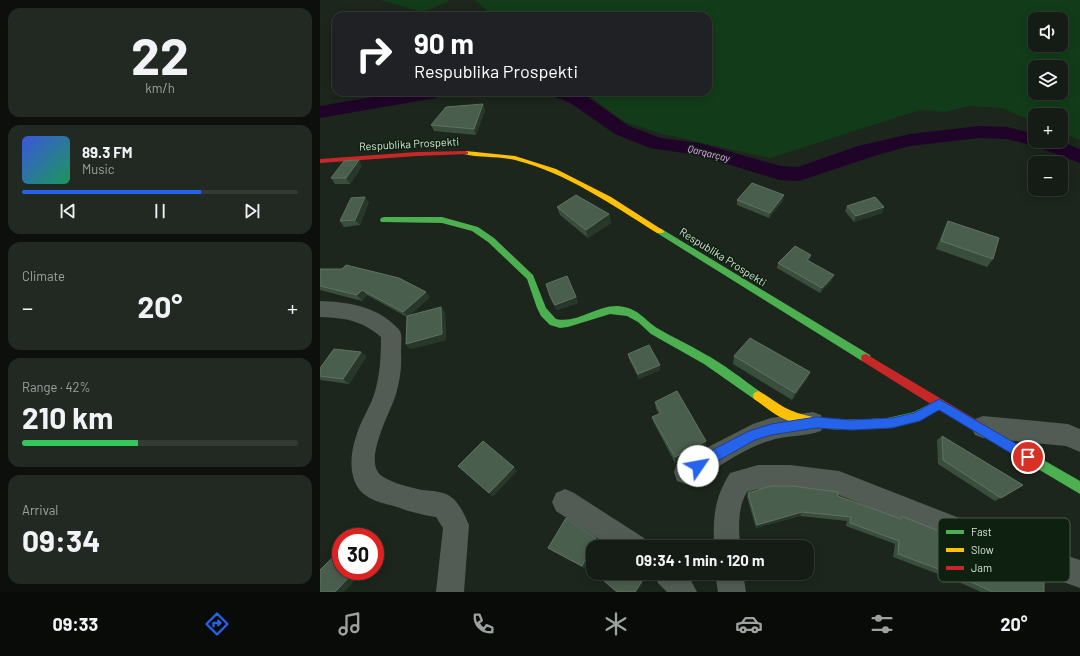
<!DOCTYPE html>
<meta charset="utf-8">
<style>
:root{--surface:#151c15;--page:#222922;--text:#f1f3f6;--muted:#9da1a0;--line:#343a34;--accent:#2563eb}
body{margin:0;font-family:Barlow,sans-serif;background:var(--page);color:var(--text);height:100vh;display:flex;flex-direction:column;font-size:15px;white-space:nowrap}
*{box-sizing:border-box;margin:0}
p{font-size:13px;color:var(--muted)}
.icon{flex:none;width:22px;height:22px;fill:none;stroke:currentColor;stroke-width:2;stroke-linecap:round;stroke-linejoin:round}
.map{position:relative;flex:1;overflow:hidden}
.details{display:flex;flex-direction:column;gap:8px;padding:8px;background:#0c0f0c;width:320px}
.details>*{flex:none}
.top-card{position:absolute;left:12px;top:12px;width:380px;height:84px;border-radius:12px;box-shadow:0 2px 10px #0003,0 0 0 1px var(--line);background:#202124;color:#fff;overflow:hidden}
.buttons{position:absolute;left:708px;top:12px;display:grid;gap:8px}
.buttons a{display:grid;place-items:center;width:40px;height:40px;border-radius:8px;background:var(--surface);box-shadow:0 2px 10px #0003,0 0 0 1px var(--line);font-size:20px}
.speed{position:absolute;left:12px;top:528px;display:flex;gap:8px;font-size:20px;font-weight:700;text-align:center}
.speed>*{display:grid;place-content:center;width:52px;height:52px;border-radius:50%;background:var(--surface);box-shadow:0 2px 10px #0003,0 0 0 1px var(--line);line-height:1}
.speed .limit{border:6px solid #d22;background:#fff;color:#111}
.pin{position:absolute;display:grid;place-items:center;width:34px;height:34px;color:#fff;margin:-17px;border:2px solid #fff;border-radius:50%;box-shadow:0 1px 4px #0007}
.me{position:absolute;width:44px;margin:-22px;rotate:57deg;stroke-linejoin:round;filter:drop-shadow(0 0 3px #0008)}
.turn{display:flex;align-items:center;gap:14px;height:84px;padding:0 16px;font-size:18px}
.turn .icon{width:52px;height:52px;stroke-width:2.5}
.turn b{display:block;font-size:28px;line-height:34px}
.big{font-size:30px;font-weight:700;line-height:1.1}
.details .card{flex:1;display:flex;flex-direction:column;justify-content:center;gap:6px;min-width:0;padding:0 14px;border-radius:12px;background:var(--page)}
.details .dial{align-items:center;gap:0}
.dial b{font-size:52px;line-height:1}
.song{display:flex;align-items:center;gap:12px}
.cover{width:48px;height:48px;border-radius:6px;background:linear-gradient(135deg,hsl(230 70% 55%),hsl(150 70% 35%))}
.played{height:4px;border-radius:2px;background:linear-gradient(90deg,var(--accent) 65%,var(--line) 65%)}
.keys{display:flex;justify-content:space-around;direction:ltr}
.heat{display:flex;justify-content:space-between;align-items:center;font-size:22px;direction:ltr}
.charge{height:6px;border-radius:3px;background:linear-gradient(90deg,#34c759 42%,var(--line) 0)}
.trip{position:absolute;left:266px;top:540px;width:228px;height:40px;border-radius:12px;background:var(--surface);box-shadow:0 2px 10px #0003,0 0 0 1px var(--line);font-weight:700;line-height:40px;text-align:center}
.dock{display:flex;height:64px;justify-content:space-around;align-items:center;background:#080b08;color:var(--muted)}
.dock .icon{width:28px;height:28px}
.dock .on{color:var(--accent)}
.dock b{font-size:18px;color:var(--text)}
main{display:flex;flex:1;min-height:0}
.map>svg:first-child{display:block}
</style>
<main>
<section class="details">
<div class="card dial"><b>22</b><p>km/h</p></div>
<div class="card">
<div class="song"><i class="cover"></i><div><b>89.3 FM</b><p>Music</p></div></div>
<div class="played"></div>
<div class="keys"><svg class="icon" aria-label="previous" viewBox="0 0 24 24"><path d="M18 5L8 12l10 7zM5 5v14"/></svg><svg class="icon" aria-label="pause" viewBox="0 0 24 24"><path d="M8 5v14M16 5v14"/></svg><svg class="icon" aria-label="next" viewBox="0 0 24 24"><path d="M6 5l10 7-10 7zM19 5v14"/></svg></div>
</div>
<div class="card"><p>Climate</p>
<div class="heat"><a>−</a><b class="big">20°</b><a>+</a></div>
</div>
<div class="card"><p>Range · 42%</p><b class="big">210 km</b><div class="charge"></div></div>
<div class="card"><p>Arrival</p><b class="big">09:34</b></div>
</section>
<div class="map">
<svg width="760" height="592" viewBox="0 0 760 592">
<rect width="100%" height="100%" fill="#1c261c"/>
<g fill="#123c19" fill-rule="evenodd">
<polygon points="60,0 129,0 128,2 102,12"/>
<path d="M155 0H760V140L741 132V115H715V122L682 108 649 106 624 112 600 110 450 158 343 134 305 122 264 92H388V16H172ZM715 19H741V45H715ZM715 67H741V93H715Z"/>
</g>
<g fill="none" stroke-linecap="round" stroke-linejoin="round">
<g fill="#200329" fill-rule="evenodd">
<polygon points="82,92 124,92 122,96 115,98 0,118 0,106"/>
<polygon points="231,92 256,92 266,96 309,126 341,138 379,143 461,166 478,167 538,146 590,134 659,126 687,127 715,134 715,141 739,141 760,149 760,163 712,145 687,139 659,138 590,146 554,156 479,181 460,180 377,155 330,148 295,134 252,104 233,96"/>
</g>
<g fill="#535c54" fill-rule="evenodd">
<path d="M0 301C25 302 51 305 71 322 75 326 80 329 81 334 82 339 81 346 81 352 82 366 80 380 76 394 71 411 46 455 58 472 63 481 92 488 102 490 111 491 124 491 131 497 139 502 145 516 149 525L144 592H116L123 528 116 517C101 515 88 511 74 506 66 504 56 502 48 497 28 486 29 456 36 437 40 422 49 409 54 395 60 376 61 357 61 337 41 320 25 318 0 317Z"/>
<path d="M493 412 501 415 504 423 501 431C484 437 466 435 449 441 424 448 398 468 375 481L366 484 357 481 354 472 357 463 433 424 451 418Z"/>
<polygon points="663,416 748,424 760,429 760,452 746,446 663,438 655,435 651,427 655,419"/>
<path d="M438 465H470L519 471 670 530 760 560V588L670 556 519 495 470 489H438L427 492C417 508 419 529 420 547H394C393 517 394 499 410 473Z"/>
<polygon points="245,489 254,493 324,538 328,547 291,547 236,511 232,502 236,493"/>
<polygon points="334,573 367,573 377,592 347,592 338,583"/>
<polygon points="395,573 423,573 426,592 398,592"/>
</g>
<g fill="#4caf50" fill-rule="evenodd">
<path d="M64 217H122L158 227 174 238 213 275 226 308 236 319C257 324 276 305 298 306 319 308 323 319 337 328 352 337 368 344 383 353 404 364 422 379 442 393L443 396 442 399 438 401 434 399 384 364 331 334 318 322 307 316 290 314 248 327 240 328 230 325 221 316 217 308 207 279 168 242 152 231 122 223 61 222 60 220 61 218Z"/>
<polygon points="340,228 550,355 551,358 550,361 546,362 542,361 337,233 336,231 337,229"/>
<polygon points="619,399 623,401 624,404 623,407 596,422 567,428 563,427 562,423 563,419 594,412"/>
<polygon points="661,424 760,481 760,494 657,433 656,429 657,425"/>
</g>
<g fill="#ffc107" fill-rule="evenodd">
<path d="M146 151 195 156 236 169 291 197 344 231 343 233H337C292 205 247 173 195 160 178 156 160 158 144 154V152Z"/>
<path d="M438 391C449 396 458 405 470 410 500 423 535 420 567 418L571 419 572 423 571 427 567 428C531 430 493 433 460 417 451 412 443 405 434 399L433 396 434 393Z"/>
</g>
<g fill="#c62828" fill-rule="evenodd">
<polygon points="146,151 148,152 148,154 97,156 0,163 0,159 97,152"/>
<polygon points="546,354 665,425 666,429 665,433 661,434 657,433 542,361 541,358 542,355"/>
</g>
</g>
<g fill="#3a4e3d">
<polygon points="163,104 165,110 156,135 114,131 111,125"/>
<polygon points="42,166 30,184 15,184 11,178"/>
<polygon points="417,200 463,201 449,218 417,205"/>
<polygon points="49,202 40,225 24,227 20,221"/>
<polygon points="527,206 564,207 562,213 534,222 525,211"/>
<polygon points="237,207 289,214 291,223 268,238 240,215"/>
<polygon points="628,221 673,259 667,267 616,249 624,229"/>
<polygon points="489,261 512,280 500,293 457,268 458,263"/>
<polygon points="0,269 22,269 110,297 90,315 125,312 126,340 90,349 86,344 87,317 47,295 42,301 0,290"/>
<polygon points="230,296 256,297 258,303 237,310 232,302"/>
<polygon points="41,352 46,357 29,384 1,380 0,379 0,368"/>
<polygon points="308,354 340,365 340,370 319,379 309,359"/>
<polygon points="414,356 490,372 487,379 472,400 413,364"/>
<polygon points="335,402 386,441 385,447 355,463 334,423 332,417 339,414 336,409"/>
<polygon points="622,436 703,485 675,501 618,464 617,440"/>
<polygon points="428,493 518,496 579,518 581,516 618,545 638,552 638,547 644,544 724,592 661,592 634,580 573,557 575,544 526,526 527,521 480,516 436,528 427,497"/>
<polygon points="276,538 278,541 275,547 273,547 264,568 231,550 228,548"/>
</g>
<g fill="#273729">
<polygon points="163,104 165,110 156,135 154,129"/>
<polygon points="39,160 42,166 30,184 26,178"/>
<polygon points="464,195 463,201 449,218 450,213"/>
<polygon points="45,197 49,202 40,225 35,220"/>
<polygon points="564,207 562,213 534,222 536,216"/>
<polygon points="289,214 291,223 268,238 266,230"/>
<polygon points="491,255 490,261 485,265 487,260"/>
<polygon points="514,275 512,280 500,293 502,288"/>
<polygon points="42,290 47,295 42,301 37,295"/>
<polygon points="106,292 110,297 88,317 83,312"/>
<polygon points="256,297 258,303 237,310 235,305"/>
<polygon points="121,307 125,312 126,340 90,349 86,344"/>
<polygon points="41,352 46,357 29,384 23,379"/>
<polygon points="340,365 340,370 319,379 318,374"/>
<polygon points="490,372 487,379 472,400 475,393"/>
<polygon points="386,441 385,447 355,463 355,457"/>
<polygon points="194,467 197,471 173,497 169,493"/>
<polygon points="482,512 480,516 436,528 437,525"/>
<polygon points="276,538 278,541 275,547 273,547 273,551 264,568 262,566"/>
<polygon points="35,571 44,571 24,592 15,592"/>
<polygon points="327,573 329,573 317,592 315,592"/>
</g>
<g fill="#4a5e4e" stroke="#607363">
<polygon points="163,104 154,129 111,125 126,107"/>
<polygon points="39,160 26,178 11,178 24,161"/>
<polygon points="432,183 464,195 450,213 417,200"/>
<polygon points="256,195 289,214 266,230 237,207"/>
<polygon points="45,197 35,220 20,221 31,198"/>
<polygon points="555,197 564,207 536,216 527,206"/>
<polygon points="628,221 679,238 673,259 621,241"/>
<polygon points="475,246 491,255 487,260 514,275 502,288 458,263"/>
<polygon points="26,265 79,278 106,292 83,312 42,290 37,295 0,286 0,269 22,269"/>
<polygon points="247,276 256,297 235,305 230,296 226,284"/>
<polygon points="121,307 122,334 86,344 87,316"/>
<polygon points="430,338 490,372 475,393 414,356"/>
<polygon points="329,345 340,365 318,374 308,354"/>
<polygon points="14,349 41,352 23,379 0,376 0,368"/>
<polygon points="357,391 386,441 355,457 332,417 341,413 335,402"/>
<polygon points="622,436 703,485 681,498 623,460"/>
<polygon points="163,441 194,467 169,493 138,466"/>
<polygon points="451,486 472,486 518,492 518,496 581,519 581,516 619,531 618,545 644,554 644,544 724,578 724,592 673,592 640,577 578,554 579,541 530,523 531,517 482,512 437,525 428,493"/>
<polygon points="246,518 276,538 262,566 228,548"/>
<polygon points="21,549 21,571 35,571 15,592 1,592 0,590 0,570"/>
<polygon points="279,573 327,573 315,592 297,592 277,575"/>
</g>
<polygon fill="#2563eb" stroke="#184099" points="619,399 712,453 714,457 712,461 708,463 704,461 619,410 600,421 572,428 531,430 496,428 451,435 435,440 378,472 374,470 372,466 374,462 396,448 429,431 451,424 496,417 531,420 572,418 594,413"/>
<g text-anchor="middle" stroke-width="3" stroke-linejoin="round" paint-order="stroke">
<g font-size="10" font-style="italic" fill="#eaa1ff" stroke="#0e2110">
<text transform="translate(389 153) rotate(14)" y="4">Qarqarçay</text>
</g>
<g font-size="11" fill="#d5e2d6" stroke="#0e2110">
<text transform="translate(89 144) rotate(-3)" y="4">Respublika Prospekti</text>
<text transform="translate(403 257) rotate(32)" y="4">Respublika Prospekti</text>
</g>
</g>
<rect x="618" y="518" width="132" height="64" rx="6" fill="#0e2110" stroke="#4a5b4b" stroke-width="1"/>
<rect x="626" y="530" width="18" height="4" fill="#4caf50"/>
<rect x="626" y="548" width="18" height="4" fill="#ffc107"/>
<rect x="626" y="566" width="18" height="4" fill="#c62828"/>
<g font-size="11" fill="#d5e2d6">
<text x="651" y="536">Fast</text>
<text x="651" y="554">Slow</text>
<text x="651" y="572">Jam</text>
</g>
</svg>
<div class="buttons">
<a><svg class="icon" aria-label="sound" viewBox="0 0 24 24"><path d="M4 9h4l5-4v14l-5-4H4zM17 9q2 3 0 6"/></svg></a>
<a><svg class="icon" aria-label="layers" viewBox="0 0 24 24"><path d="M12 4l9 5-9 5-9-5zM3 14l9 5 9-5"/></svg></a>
<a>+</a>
<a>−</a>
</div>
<div class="speed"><div class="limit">30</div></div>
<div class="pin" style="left:708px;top:457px;background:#d93025"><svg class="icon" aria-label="arrive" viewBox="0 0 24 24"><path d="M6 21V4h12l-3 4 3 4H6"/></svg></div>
<svg class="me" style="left:378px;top:466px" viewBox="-20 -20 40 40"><circle r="19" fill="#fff"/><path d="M0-13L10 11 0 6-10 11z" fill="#2563eb"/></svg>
<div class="trip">09:34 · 1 min · 120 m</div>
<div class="top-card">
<div class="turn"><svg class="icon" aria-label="right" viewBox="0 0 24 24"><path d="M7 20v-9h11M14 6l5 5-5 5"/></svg><div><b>90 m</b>Respublika Prospekti</div></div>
</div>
</div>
</main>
<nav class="dock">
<b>09:33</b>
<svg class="icon on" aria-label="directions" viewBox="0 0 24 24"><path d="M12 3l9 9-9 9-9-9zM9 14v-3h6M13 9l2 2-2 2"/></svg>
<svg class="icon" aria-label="music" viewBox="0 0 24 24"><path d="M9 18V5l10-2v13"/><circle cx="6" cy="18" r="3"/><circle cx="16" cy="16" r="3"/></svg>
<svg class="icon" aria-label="phone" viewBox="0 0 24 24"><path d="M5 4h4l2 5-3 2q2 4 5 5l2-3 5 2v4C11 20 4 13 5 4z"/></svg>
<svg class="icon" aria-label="climate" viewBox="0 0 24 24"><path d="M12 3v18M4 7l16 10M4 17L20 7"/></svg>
<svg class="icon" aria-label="car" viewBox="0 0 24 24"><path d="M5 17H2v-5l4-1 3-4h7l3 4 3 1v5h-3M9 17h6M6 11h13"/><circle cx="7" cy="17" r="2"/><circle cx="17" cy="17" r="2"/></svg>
<svg class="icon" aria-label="filters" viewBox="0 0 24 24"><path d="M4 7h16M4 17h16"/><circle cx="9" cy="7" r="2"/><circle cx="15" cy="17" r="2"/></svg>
<b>20°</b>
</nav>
